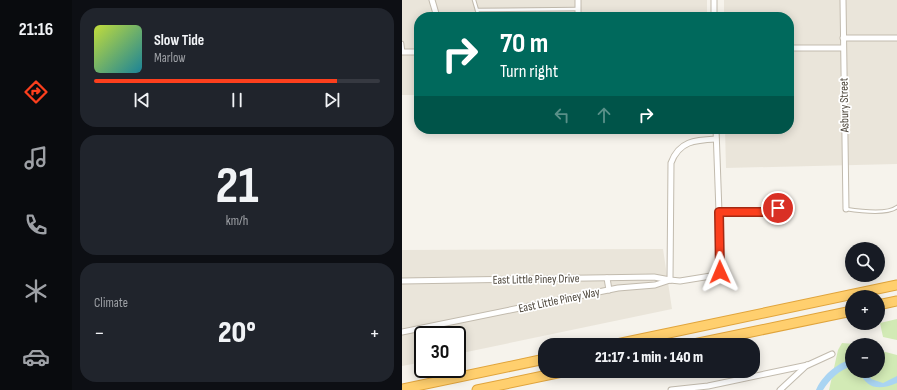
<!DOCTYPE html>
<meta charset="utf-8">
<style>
:root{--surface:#171b24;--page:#20242c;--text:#f1f3f6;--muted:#9ea1a6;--line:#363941;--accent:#fc3f1d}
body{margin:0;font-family:"Sofia Sans Condensed",sans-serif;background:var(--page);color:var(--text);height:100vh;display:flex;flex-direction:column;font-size:15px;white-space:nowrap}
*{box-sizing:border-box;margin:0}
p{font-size:13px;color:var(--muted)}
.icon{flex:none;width:22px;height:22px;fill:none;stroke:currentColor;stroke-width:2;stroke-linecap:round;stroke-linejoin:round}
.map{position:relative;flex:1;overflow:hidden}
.side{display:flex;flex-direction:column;gap:8px;padding:8px;background:#0d0f14;width:330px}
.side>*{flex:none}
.top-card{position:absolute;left:12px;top:12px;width:380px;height:122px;border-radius:16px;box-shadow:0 2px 10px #0003;background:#00695c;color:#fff;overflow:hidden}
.fabs{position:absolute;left:443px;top:242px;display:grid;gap:8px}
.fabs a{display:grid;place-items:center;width:40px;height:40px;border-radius:50%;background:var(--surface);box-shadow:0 2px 10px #0003;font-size:20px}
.speed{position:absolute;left:12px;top:326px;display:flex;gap:8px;font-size:20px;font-weight:700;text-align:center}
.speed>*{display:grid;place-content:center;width:52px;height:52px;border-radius:50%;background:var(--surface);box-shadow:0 2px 10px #0003;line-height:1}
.speed .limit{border:2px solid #111;border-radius:6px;background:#fff;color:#111}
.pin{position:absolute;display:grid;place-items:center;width:34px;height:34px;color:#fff;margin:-17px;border:2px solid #fff;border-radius:50%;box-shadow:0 1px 4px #0007}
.me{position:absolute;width:44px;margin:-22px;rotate:359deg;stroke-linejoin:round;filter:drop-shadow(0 0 3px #0008)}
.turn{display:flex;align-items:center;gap:14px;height:84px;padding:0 20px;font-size:18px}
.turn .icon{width:52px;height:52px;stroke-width:2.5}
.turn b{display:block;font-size:28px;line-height:34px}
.lanes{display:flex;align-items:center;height:38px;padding:0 20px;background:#0003;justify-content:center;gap:20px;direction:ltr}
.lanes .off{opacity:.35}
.big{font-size:30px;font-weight:800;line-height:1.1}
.side .card{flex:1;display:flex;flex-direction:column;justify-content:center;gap:6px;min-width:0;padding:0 14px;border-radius:16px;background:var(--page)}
.side .dial{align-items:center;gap:0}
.dial b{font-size:52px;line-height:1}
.song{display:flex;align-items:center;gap:12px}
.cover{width:48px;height:48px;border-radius:6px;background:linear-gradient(135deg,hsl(70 70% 55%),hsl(190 70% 35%))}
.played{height:4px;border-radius:2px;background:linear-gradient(90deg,var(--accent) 85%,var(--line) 85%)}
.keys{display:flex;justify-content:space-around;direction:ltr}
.heat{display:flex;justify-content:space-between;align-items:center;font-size:22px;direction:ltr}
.trip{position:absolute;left:136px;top:338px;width:222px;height:40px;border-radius:16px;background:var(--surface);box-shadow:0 2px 10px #0003;font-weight:800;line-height:40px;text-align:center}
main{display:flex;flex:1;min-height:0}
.dock{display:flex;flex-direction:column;width:72px;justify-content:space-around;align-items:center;background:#090b0e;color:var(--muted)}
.dock .icon{width:28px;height:28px}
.dock .current{color:var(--accent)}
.dock b{font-size:18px;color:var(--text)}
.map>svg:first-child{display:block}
</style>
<main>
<nav class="dock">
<b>21:16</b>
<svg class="icon current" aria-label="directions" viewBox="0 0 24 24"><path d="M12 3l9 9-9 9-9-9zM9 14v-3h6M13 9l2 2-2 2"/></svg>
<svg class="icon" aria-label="music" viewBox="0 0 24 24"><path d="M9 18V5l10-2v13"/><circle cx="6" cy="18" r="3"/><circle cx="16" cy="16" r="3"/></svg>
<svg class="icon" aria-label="phone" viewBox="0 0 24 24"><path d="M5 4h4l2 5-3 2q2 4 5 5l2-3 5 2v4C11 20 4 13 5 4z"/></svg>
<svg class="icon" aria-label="climate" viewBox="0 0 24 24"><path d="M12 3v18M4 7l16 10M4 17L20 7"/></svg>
<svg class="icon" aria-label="car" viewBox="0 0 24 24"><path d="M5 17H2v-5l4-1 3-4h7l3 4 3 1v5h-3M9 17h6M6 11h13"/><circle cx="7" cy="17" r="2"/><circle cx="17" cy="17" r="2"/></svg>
</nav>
<section class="side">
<div class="card">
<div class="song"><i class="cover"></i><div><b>Slow Tide</b><p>Marlow</p></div></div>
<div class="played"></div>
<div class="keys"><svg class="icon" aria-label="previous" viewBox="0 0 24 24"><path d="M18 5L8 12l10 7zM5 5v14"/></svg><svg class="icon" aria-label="pause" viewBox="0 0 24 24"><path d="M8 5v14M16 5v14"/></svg><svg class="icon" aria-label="next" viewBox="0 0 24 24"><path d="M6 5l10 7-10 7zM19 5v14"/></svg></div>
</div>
<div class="card dial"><b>21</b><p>km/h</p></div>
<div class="card"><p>Climate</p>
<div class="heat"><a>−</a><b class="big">20°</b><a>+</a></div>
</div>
</section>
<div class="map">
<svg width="495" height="390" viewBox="0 0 495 390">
<rect width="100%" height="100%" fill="#f6f3ec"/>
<g fill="#eae5da">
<polygon points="0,0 305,0 305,17 17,17 17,95 0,95"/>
<polygon points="322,0 495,0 495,164 324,168 323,129 387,129 387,17 322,17"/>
<polygon points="261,249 270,309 55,354 55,335 21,335 21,362 0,366 0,250"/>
</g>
<g fill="#d2eab5">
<polygon points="495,319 495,340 481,337 478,323"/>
<polygon points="440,343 465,345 450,345 450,371 476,371 476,350 495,355 495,390 427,390 436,350"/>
</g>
<g fill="#a9d4f2">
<path d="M450 359V366C437 370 428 379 421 390H414C420 376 435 363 450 359Z"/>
<path d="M457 371H466L469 379 481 383 495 376V383C478 390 465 390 457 371Z"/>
</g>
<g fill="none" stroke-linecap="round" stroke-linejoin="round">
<defs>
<g id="service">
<polyline points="72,0 77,17"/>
<polyline points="75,10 176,9"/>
<polyline points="0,43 1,51"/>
<path d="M444 209C457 211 485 215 495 207"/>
<polyline points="318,213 365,212 376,208"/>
</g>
<g id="minor">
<polyline points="30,0 35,17"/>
<polyline points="176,0 176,17"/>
<polyline points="312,0 312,17"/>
<polyline points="441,0 444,209"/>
<polyline points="441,38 495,38"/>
<polyline points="387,48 441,48"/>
<polyline points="0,52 17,52"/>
<polyline points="205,278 207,290"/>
<path d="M0 281 252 277 268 280 269 163C277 141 293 140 314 139"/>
<polyline points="0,332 216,288 253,285 268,280 278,281 315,275 318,272 319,268 314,129"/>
<polyline points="269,390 306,386 406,365 430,354"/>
<polyline points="378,390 405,365"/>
</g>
<g id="motorway">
<polyline points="476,305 495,301"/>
<polyline points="210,345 495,285"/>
<polyline points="287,345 450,311"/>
<polyline points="0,389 143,359"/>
<polyline points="75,390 165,371"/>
</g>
</defs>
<use href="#service" stroke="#c2bbae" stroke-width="4.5"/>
<use href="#minor" stroke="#c2bbae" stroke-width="7"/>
<use href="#motorway" stroke="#e0a43c" stroke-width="11"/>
<use href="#service" stroke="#fff" stroke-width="2.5"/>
<use href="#minor" stroke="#fff" stroke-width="5"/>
<use href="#motorway" stroke="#ffcf6e" stroke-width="9"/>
</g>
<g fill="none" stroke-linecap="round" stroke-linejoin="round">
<defs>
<polyline id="route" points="318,272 317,212 365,212 376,208"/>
</defs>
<use href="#route" stroke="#a42913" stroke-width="10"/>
<use href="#route" stroke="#fc3f1d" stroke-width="7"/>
</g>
<g text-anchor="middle" stroke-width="3.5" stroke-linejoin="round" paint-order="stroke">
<g font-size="12" fill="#4b4439" stroke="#fff">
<text transform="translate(442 105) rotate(-91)" y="4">Asbury Street</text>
<text transform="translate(134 279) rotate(-1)" y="4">East Little Piney Drive</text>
<text transform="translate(157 300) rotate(-12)" y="4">East Little Piney Way</text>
</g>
</g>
</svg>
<div class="fabs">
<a><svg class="icon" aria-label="search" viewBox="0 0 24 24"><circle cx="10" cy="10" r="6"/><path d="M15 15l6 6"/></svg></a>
<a>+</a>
<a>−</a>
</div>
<div class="speed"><div class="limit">30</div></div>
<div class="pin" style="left:376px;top:208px;background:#d93025"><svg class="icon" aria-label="arrive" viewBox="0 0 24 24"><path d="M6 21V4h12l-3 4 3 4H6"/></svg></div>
<svg class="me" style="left:318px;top:272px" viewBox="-20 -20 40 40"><path d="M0-17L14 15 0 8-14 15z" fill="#fc3f1d" stroke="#fff" stroke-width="4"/></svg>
<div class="trip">21:17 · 1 min · 140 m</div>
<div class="top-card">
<div class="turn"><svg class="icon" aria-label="right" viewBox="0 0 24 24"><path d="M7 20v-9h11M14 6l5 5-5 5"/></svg><div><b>70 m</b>Turn right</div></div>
<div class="lanes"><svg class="icon off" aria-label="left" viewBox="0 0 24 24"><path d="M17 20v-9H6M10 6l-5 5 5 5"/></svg><svg class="icon off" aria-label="ahead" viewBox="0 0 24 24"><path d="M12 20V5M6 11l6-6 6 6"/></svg><svg class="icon" aria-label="right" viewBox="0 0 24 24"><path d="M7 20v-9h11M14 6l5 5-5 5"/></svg></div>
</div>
</div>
</main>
